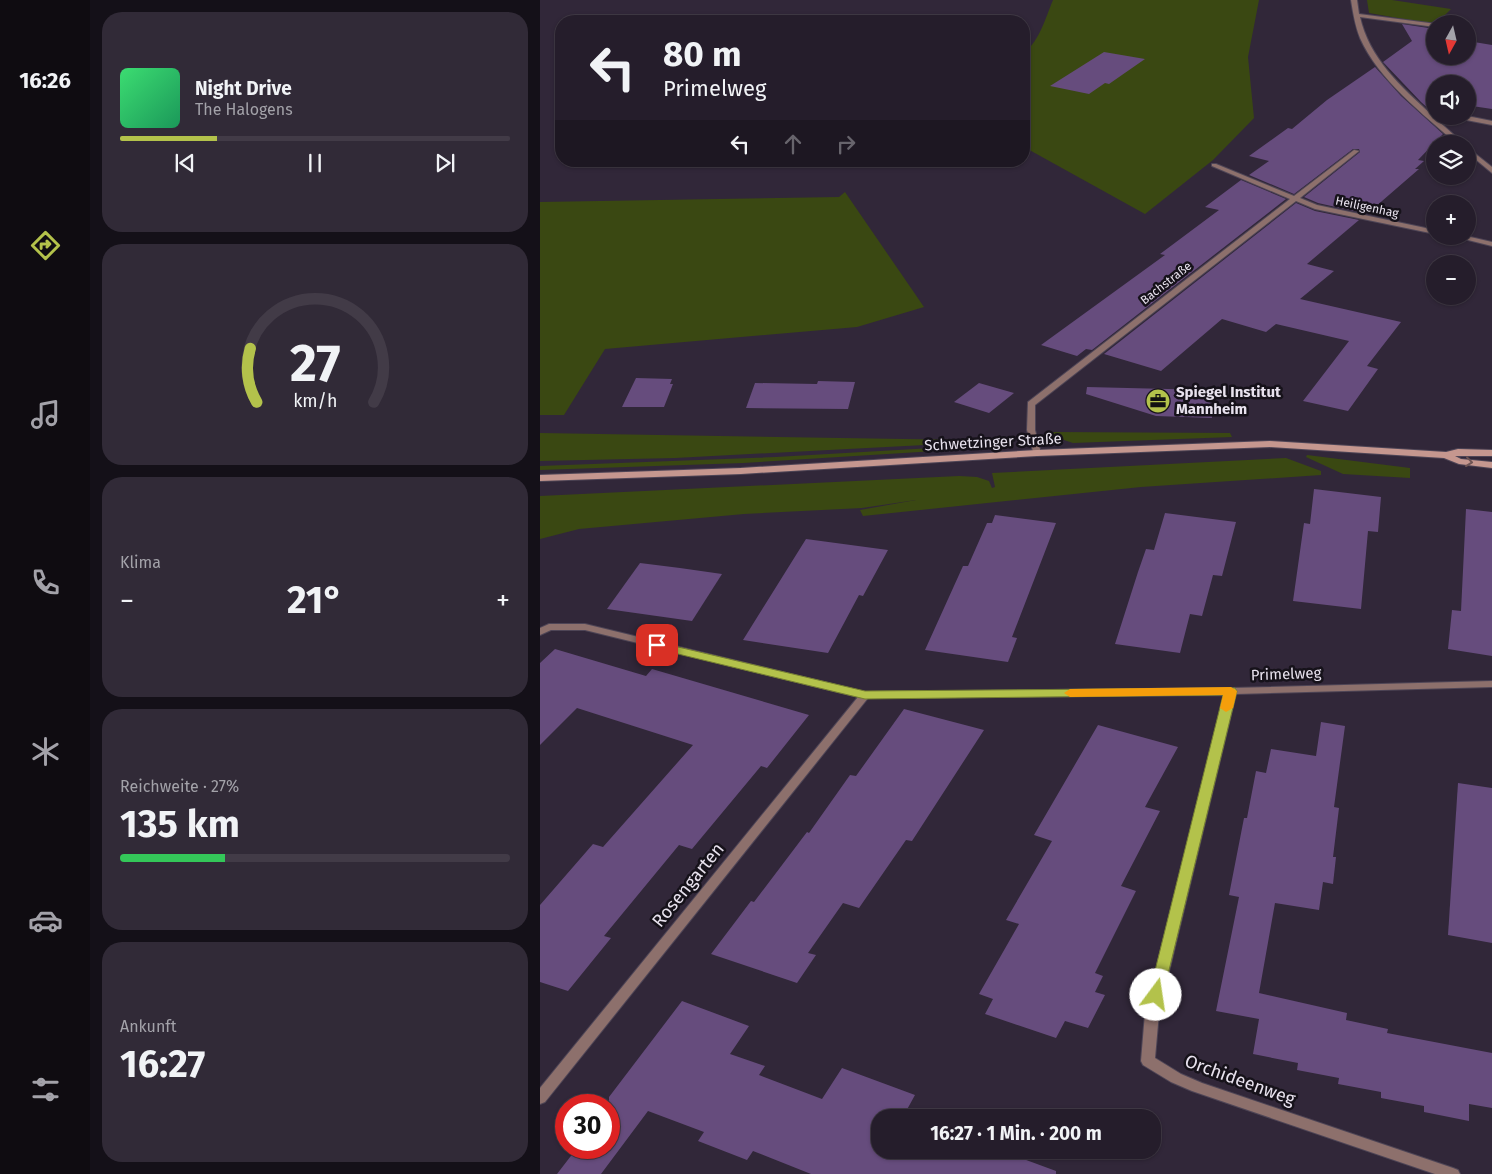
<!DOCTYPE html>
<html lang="de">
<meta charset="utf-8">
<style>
:root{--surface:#251d2b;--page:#312a37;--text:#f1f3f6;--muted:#a3a2a9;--line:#423b47;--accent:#b3c24b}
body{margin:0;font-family:"Fira Sans",sans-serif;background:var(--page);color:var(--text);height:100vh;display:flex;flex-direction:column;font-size:19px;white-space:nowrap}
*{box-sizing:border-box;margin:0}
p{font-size:16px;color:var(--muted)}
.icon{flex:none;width:28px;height:28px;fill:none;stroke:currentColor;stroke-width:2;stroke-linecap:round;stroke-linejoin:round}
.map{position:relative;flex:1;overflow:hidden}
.panel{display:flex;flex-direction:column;gap:12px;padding:12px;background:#141018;width:450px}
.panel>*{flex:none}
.banner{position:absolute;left:15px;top:15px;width:475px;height:152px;border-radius:20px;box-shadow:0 1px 4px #0004,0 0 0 1px var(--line);background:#251d2b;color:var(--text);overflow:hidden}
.needle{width:32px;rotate:188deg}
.controls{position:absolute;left:886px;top:15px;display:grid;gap:10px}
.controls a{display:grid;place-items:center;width:50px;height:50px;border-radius:50%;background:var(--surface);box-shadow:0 1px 4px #0004,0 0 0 1px var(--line);font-size:25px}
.speed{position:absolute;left:15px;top:1094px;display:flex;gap:10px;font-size:25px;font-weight:700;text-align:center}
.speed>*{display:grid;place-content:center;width:65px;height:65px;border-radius:50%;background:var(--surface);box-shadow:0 1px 4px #0004,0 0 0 1px var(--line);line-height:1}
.speed .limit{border:8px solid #d22;background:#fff;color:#111}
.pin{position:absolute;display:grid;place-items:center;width:42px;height:42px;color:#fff;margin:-21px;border-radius:10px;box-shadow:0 2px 8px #0006}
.me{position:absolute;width:55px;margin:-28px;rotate:14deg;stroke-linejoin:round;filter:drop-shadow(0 0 4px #0008)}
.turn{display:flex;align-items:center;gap:18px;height:105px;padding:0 25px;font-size:22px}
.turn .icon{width:65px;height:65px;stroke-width:2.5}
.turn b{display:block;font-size:35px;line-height:42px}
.lanes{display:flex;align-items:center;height:48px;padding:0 25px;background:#0003;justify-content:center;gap:25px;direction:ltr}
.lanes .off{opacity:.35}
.big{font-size:38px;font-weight:700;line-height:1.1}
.panel .card{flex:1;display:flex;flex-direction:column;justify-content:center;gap:8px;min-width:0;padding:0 18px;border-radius:20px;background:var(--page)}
.panel .dial{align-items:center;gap:0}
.dial svg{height:130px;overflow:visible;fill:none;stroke:var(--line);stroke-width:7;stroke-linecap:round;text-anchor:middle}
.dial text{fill:var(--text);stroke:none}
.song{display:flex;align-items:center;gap:15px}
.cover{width:60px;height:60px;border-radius:8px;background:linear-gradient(135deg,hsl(140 70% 55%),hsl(150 70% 35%))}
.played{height:5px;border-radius:2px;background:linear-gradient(90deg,var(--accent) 25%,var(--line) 25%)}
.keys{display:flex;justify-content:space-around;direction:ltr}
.heat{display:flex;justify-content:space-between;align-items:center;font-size:28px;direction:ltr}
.charge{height:8px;border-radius:4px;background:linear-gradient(90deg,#34c759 27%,var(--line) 0)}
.trip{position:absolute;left:331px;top:1109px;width:290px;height:50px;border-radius:20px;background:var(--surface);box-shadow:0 1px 4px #0004,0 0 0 1px var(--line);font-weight:700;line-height:50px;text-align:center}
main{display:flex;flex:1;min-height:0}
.tabs{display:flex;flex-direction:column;width:90px;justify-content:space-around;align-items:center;background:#0f0c11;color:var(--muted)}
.tabs .icon{width:35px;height:35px}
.tabs .active{color:var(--accent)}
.tabs b{font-size:22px;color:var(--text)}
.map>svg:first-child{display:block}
</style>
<main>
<nav class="tabs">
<b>16:26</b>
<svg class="icon active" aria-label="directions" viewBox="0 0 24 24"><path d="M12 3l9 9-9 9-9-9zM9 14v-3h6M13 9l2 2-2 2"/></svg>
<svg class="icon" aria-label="music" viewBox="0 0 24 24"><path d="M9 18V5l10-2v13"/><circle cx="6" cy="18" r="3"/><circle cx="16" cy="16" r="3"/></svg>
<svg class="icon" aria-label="phone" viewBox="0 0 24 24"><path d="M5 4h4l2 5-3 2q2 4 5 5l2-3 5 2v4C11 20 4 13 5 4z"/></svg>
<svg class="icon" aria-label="climate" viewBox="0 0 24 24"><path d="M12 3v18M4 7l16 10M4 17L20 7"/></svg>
<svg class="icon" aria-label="car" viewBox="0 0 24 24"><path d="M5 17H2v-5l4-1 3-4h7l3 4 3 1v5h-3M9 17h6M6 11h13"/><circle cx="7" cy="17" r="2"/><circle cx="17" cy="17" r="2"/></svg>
<svg class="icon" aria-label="filters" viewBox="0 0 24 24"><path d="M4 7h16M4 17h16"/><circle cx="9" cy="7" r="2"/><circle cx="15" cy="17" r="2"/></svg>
</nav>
<section class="panel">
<div class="card">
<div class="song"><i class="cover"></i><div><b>Night Drive</b><p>The Halogens</p></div></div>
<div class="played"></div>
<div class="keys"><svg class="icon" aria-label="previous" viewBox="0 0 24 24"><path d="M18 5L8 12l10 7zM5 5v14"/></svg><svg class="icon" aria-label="pause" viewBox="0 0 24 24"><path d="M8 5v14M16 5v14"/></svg><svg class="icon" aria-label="next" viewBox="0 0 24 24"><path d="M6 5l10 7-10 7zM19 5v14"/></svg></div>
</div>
<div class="card dial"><svg viewBox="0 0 100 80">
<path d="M14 69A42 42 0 1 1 86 69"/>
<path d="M14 69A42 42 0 0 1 10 36" stroke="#b3c24b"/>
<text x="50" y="56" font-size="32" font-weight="700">27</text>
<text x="50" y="72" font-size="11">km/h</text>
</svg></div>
<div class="card"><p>Klima</p>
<div class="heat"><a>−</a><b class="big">21°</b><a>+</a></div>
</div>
<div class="card"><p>Reichweite · 27%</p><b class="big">135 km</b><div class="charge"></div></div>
<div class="card"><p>Ankunft</p><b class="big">16:27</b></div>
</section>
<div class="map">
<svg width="952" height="1174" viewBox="0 0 952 1174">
<rect width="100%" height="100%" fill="#312739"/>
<g fill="#3a4812">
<path d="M513 0H719L708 57 714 118 673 160 605 214 484 147V53C500 40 505 19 513 0Z"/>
<polygon points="827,0 852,0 911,9 898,22 887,23 829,13"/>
<polygon points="305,192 384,307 317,327 65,349 24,415 0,415 0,202 299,197"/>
<polygon points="513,432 690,433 692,437 533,443 515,437"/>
<polygon points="0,433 427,440 423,443 135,458 0,461"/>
<polygon points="427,446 444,448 203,463 0,470 0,466 236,457"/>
<polygon points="767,455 870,468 870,478 803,474 766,457"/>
<polygon points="746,458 781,471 781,475 601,487 323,516 320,510 376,500 322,508 204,514 39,529 0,539 0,496 419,476 437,477 449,481 452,488 455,487 452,473"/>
</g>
<g fill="#664c7d">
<polygon points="862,24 895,29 895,56 928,56 928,35 934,36 928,41 952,45 952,109 932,106 928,110 928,84 895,84 895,112 892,112 881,102 843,62 872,41"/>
<polygon points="564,52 605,59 569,84 565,83 549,94 510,86"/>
<polygon points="835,67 861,96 903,134 878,160 884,161 875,169 879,169 827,214 778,203 764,197 820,152 819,149 813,149 754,194 709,175 729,161 709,156 748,128 752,129 787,100"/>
<polygon points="701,180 746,199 552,350 546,349 537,356 501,345 625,255 620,254 679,210 665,207"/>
<polygon points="756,203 775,211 819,220 767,264 794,271 760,299 861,322 827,366 838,369 808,411 763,401 809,341 736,324 726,332 682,319 621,371 564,354"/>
<polygon points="96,378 132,379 130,384 133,384 124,407 82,407"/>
<polygon points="278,381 315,382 308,409 206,408 215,383 277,384"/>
<polygon points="439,383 474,393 449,413 414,402"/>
<polygon points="547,387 669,390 672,418 616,416 546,394"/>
<polygon points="774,489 841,497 838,532 828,531 821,609 753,601 764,523 770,524"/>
<polygon points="926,509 952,512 952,656 908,649 912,610 921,611"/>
<polygon points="625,513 696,522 682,576 673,575 662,616 650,614 640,653 575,644 598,572 606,549 614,550"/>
<polygon points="455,515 516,523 472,637 477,638 468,662 385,650 423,566 428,566 447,523 452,523"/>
<polygon points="266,539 348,550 323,596 319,595 288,653 203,640"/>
<polygon points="100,563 140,568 182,574 152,621 67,609"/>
<polygon points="15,649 106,676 112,669 269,715 227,768 221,766 152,849 139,845 64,936 71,938 28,991 0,982 0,905 53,844 63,847 153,745 37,708 0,745 0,663"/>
<polygon points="364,709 444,730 372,841 366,840 319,908 303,903 268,953 276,955 257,983 171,954 211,901 214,902 267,832 269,833 310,775 316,776"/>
<polygon points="781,722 805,726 794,807 799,808 793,857 796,857 793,884 783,882 779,910 735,903 719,993 807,1013 806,1020 848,1029 847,1033 952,1053 952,1108 929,1104 929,1121 884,1112 884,1106 841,1098 841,1092 798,1084 799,1078 757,1070 758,1063 713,1054 719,1019 676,1011 699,897 689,895 704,818 707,818 716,771 726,773 731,749 776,756"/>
<polygon points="558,725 638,747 605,807 620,811 581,886 596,891 555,973 563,976 555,992 565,995 548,1028 525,1021 516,1038 445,1014 453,999 439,994 479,924 466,920 512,841 494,835"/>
<polygon points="918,783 952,788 952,943 908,935"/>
<polygon points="142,1001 209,1026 190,1054 225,1066 219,1075 282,1099 302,1068 375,1095 364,1115 372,1118 340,1118 340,1150 459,1150 516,1171 516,1174 271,1174 213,1151 207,1160 158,1141 164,1132 108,1111 61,1174 17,1174 37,1148 69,1148 69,1097"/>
</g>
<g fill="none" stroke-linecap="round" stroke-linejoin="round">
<defs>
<g id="street">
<path d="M811 0H817L819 14 897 24H895V27L820 17C829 58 861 87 891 114H895V116H927L952 121V125L921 119 895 118 924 144H917C883 114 838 79 820 38 815 25 813 13 811 0Z"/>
<polygon points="928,148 952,167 952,173 928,153"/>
<polygon points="814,150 819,151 760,198 777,205 895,230 895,234 775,209 756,201 495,405 495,430 501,453 497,456 494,455 487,430 488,402 750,199 672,166 672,164 676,164 754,196"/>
<polygon points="912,236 926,236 952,242 952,246"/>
<polygon points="9,624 45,624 325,692 691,688 952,681 952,687 696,694 619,1013 615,1058 641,1074 662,1083 913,1168 918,1170 920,1174 895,1174 652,1091 631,1082 603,1065 601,1061 605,1013 685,695 328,698 5,1102 0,1104 0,1088 318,697 45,630 11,630 0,635 0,628"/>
</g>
<polygon id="secondary" points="730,441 906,452 918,449 952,450 952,456 915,456 921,459 952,462 952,468 919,464 904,458 730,447 497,456 201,474 0,481 0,475 201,468 497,450"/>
</defs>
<use href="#street" stroke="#4e4556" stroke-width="2"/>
<use href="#secondary" stroke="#4e4556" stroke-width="2"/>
<use href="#street" fill="#8d706c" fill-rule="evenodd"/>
<use href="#secondary" fill="#c5978f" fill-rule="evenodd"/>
</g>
<defs><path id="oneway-chevron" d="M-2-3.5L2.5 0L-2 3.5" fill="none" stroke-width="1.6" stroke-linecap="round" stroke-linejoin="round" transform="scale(1.25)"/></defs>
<use stroke="#6e5454" href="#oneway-chevron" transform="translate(929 462) rotate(7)"/>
<polygon fill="#b3c24b" stroke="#747e31" points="117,642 325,691 695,688 697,691 622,999 616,1000 611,999 609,995 683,695 325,699 113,648 111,645"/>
<polygon fill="#f59e0b" points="691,687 697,691 693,708 686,712 680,708 683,695 530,697 524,693 530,689"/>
<defs>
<symbol id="office-disc" viewBox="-11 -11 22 22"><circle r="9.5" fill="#b3c24b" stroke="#16121a"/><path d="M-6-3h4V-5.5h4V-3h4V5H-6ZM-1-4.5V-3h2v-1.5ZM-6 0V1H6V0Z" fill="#111"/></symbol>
</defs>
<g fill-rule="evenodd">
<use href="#office-disc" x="604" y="387" width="28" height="28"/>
</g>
<g text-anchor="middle" stroke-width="5" stroke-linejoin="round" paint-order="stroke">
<g font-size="12" fill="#e8e2ee" stroke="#16121a">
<text transform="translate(827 207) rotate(12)" y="4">Heiligenhag</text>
<text transform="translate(626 283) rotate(-38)" y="4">Bachstraße</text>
</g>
<g font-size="15" font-weight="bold" fill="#e8e2ee" stroke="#16121a" text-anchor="start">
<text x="636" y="397">Spiegel Institut<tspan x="636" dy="17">Mannheim</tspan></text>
</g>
<g font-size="15" fill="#e8e2ee" stroke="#16121a">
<text transform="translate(453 442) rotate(-3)" y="5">Schwetzinger Straße</text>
<text transform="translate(746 674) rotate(-2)" y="5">Primelweg</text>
</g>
<g font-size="18" fill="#e8e2ee" stroke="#16121a">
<text transform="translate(148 885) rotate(-51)" y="6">Rosengarten</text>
<text transform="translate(700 1080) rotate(20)" y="6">Orchideenweg</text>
</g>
</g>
</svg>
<div class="controls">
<a><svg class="needle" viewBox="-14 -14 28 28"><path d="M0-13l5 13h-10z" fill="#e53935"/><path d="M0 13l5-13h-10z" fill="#a3a2a9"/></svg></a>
<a><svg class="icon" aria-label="sound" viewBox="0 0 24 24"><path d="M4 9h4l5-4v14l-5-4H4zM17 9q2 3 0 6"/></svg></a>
<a><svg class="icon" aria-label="layers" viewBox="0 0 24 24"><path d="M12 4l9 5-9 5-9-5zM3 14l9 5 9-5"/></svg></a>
<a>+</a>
<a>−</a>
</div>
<div class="speed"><div class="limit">30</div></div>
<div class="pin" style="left:117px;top:645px;background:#d93025"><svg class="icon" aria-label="arrive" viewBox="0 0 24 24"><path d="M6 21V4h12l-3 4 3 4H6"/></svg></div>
<svg class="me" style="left:616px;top:995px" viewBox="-20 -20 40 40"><circle r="19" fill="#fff"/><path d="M0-13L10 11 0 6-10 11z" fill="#b3c24b"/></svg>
<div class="trip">16:27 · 1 Min. · 200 m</div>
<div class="banner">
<div class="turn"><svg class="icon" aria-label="left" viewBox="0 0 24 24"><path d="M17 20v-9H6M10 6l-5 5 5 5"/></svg><div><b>80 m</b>Primelweg</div></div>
<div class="lanes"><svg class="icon" aria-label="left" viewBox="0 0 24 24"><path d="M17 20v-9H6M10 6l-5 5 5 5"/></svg><svg class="icon off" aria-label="ahead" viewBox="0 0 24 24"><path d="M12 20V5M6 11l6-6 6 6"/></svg><svg class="icon off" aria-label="right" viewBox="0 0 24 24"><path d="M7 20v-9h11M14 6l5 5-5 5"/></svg></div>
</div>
</div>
</main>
